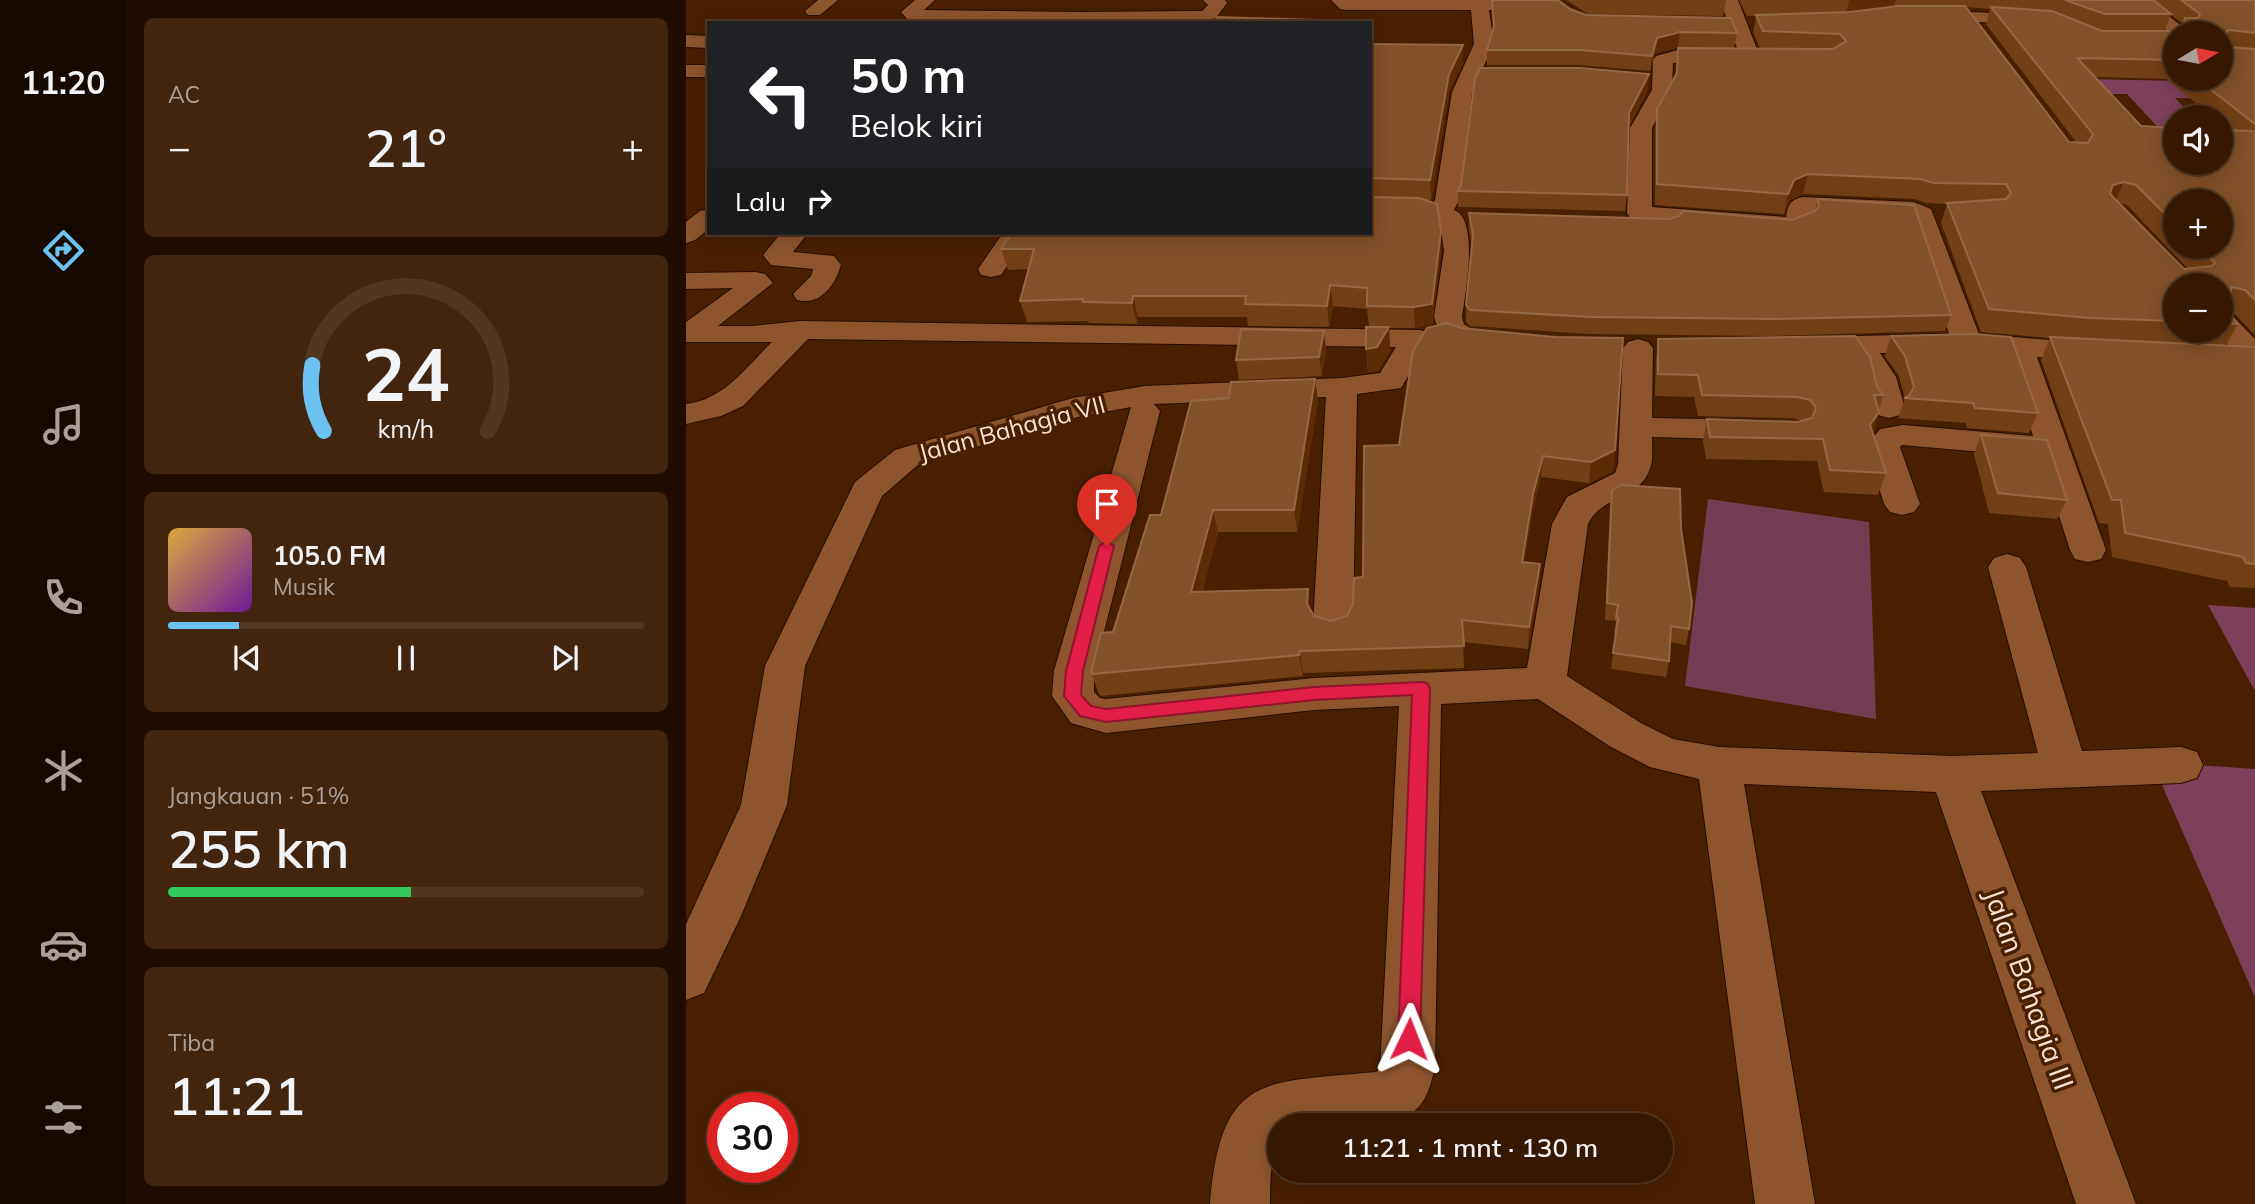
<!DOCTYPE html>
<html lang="id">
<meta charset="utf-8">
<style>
:root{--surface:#361800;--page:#41250f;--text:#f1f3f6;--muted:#aaa099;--line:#503722;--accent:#6cc3f2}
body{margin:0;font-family:Mulish,sans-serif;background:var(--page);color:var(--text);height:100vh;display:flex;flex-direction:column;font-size:26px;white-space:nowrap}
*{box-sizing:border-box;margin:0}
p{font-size:23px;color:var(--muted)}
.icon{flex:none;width:38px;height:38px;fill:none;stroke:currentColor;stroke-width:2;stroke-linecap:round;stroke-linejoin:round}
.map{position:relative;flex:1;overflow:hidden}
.side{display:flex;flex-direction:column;gap:18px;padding:18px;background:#1e0d00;width:560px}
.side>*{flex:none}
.hud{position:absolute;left:21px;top:21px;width:665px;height:214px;border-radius:0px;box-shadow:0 4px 18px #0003,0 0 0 2px var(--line);background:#202124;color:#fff;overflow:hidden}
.needle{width:46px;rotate:80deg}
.buttons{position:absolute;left:1477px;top:21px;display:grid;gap:14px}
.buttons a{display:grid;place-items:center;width:70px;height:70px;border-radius:50%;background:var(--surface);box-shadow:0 4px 18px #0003,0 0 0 2px var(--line);font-size:35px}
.speed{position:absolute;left:21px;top:1092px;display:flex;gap:14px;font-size:35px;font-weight:700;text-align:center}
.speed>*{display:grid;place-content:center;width:91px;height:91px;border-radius:50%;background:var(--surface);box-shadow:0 4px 18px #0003,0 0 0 2px var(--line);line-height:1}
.speed .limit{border:10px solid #d22;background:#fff;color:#111}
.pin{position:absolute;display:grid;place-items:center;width:60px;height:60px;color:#fff;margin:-72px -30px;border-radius:50% 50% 50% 0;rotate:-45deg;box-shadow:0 0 7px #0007}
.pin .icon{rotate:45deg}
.me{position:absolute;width:77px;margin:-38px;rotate:2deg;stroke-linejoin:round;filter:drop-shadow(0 0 5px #0008)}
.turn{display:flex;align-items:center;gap:24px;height:147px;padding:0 28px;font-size:32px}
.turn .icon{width:91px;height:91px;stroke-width:2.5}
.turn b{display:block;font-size:49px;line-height:60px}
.then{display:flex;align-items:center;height:66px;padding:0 28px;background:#0003;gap:14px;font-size:26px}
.big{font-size:52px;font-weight:600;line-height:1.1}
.side .tile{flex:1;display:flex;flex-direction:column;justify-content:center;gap:10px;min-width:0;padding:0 24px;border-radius:10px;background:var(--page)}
.side .dial{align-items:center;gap:0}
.dial svg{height:182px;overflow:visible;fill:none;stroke:var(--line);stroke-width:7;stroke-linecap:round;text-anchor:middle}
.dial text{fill:var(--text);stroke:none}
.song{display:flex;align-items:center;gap:21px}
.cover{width:84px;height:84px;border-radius:10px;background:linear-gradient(135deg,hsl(40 70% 55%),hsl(280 70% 35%))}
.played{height:7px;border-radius:4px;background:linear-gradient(90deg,var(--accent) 15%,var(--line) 15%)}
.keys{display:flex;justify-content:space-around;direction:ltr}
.heat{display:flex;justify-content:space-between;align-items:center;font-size:38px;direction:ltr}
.charge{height:10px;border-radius:5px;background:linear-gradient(90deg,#34c759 51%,var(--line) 0)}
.trip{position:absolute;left:581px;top:1113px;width:406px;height:70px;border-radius:35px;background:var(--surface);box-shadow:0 4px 18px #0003,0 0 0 2px var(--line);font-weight:600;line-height:70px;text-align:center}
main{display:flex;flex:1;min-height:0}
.dock{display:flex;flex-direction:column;width:126px;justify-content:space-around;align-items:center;background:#160a00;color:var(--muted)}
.dock .icon{width:49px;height:49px}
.dock .selected{color:var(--accent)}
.dock b{font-size:32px;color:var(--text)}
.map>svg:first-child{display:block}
</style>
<main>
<nav class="dock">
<b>11:20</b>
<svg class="icon selected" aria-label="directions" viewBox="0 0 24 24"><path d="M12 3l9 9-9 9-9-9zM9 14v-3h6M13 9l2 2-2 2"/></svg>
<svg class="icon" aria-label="music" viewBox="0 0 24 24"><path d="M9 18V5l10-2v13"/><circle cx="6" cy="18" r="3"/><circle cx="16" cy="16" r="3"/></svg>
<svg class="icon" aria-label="phone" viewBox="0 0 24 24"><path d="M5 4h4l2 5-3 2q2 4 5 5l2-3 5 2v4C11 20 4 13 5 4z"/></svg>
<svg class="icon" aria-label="climate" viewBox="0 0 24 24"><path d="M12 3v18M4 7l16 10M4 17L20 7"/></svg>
<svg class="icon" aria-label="car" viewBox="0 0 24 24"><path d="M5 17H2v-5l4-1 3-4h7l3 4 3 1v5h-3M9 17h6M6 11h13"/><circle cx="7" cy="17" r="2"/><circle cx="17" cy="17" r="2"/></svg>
<svg class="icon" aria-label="filters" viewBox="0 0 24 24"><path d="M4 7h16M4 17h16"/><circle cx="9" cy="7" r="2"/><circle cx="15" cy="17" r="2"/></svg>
</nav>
<section class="side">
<div class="tile"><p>AC</p>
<div class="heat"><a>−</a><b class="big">21°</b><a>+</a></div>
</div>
<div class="tile dial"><svg viewBox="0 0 100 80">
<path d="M14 69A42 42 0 1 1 86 69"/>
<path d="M14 69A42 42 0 0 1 9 40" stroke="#6cc3f2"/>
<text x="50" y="56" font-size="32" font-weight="700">24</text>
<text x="50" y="72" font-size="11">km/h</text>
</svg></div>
<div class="tile">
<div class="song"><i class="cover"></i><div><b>105.0 FM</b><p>Musik</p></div></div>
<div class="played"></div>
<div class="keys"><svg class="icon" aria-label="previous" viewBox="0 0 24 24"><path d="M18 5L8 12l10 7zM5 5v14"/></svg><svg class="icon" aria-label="pause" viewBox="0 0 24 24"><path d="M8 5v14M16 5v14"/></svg><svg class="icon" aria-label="next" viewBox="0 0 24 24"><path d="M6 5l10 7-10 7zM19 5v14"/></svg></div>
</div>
<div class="tile"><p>Jangkauan · 51%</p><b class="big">255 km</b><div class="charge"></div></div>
<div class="tile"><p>Tiba</p><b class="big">11:21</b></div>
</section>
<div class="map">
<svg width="1569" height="1204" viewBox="0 0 1569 1204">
<rect width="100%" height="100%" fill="#482000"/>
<polygon fill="#733d54" points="1022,499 1183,522 1190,719 999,686"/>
<g fill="#7d3f5a">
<polygon points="1401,79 1542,82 1562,99 1489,98 1508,117 1489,117 1489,135 1479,135 1441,94 1414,94"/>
<polygon points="1522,605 1569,608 1569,691"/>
<polygon points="1466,762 1569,769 1569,997"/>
</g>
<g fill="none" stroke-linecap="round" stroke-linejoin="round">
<defs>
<g id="minor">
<polygon points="132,0 152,0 134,15 122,15 119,11"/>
<polygon points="229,0 249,0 238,10 394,12 516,11 522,5 517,0 539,0 541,3 530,18 518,21 361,23 221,19 215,12"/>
<path d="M645 0H863L867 4 858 9 803 10 808 44 786 92 773 200 768 210C794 219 779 295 776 317L778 324 789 331 819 336 824 342 819 348C793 355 755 347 748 317L758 251 754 222 734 215 684 214V200L736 201 747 203 749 200 766 92 788 44 785 10H660L654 9Z"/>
<path d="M1034 0H1052L1074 57 1064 63H987L986 90 966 128V207L1100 217C1102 206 1103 200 1117 197L1228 202 1245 209 1293 334 1410 344 1421 347 1425 353 1421 359 1410 362 1351 357 1420 550 1415 559 1402 562 1389 559 1384 550 1354 457 1216 445 1214 447 1234 504 1228 512 1216 515 1204 512 1198 504 1180 446 1194 429 1217 425 1347 436 1324 362 1319 354 1281 351 1194 353 1210 377 1219 408 1214 415 1203 418 1192 415 1187 408 1180 377 1164 354 1124 355 1114 352 1109 346 1114 340 1124 337 1263 334 1225 218 1125 212 1127 220 1123 225 1103 233 953 220 944 218 941 213 944 128 966 90 967 60 970 56 992 50 1052 51Z"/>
<polygon points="1442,0 1462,0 1505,33 1489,33 1489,37"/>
<polygon points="1236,10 1354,15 1363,20 1354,25 1230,19 1227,15 1230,11"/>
<polygon points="0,35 23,36 23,48 0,47"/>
<rect x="0" y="65" width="23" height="12"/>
<polygon points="23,209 23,229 9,240 0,243 0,222 14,211"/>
<path d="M95 233H122L107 252 148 256 155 265C149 285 135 306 111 300L107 294 125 276 127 269 85 265 77 255Z"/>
<polygon points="317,233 343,233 315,275 305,277 295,275 292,269"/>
<path d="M69 272 79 274 87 283 32 326H67L114 321 734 330 744 333 749 339 740 346 715 388 671 394 667 626 661 636 647 640 633 636 627 626 640 397 468 404 474 411 408 671V692L414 698 420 699 628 678 841 668 866 524 881 497 929 473 932 464 937 348 942 342 952 339 962 342 967 348 966 418 1072 420 1083 423 1088 430 1083 437 1072 440 966 437C966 446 967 457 965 465 957 500 915 495 902 524L881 676 955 723 987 739 1033 747 1266 756 1352 753 1302 567 1308 558 1321 554 1334 558 1340 567 1396 751 1495 747 1511 752 1517 765 1511 778 1495 783 1295 791 1450 1204H1390L1250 792 1058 784 1129 1204H1069L1013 779 964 767 925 747 852 699 755 704 749 1066C742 1099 736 1112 704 1125H593C593 1144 588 1147 586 1164 584 1177 584 1191 584 1204H524C535 1072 577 1083 690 1072L694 1069 713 706 628 710 420 733 385 723 366 696 368 671 445 407 392 417 233 464 196 496 119 666 101 805 55 916 18 993 0 1000V924L55 805 79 666 169 482 209 450 387 398 459 386 656 378 694 373 710 347 122 339 57 406 35 416 0 424V404C38 400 60 367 86 342H0V322L47 288 0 289V273Z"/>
<polygon points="1535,311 1545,314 1569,339 1569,365 1558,362 1529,331 1535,331"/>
</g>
</defs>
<use href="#minor" stroke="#270c00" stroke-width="2"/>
<use href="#minor" fill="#8e552d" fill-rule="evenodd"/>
</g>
<g fill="#724014" fill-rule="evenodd">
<path d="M806 0 884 9 900 15 1051 33 1048 48H1074L1067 32 1070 16H1061L1053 0H1569V335L1547 312 1542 311 1541 312 1552 324 1540 345 1569 347V588L1544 587 1541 581 1426 557 1422 524 1413 523 1355 360 1364 338 1295 332 1255 223 1261 204 1241 203 1228 199 1117 194 1104 200 1098 214 969 205V129L971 109 989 76 992 47 969 53 964 71 893 65H801V50L807 29ZM1280 7 1304 9 1300 24 1390 142H1383ZM1485 15 1497 24 1494 31H1478ZM1489 33 1535 79H1489ZM1409 77 1480 79 1527 117H1535V123L1543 130 1455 126ZM1489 201 1535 247H1489ZM1433 203 1441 205 1502 269H1498ZM1489 285H1535V331H1489Z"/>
<polygon points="880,0 1040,0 1037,16 902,14"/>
<polygon points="684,44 777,45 777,63 763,92 745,200 739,200 755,231 755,251 746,325 729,328 703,328 704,351 692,371 682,372 680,349 683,327 681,309 647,306 643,327 562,326 561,317 452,317 451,324 403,323 402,321 341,322 334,301 343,269 322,270 315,249 684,233"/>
<polygon points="962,88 943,126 941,195 939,211 772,207 772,191"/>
<polygon points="1132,199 1265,315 1259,331 1083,336 903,334 784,326 780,322 780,305 786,245 783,229 783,213 983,219 1106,220 1129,211"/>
<polygon points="638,331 640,350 636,376 553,380 550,360"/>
<polygon points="1205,336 1352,413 1343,433 1281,428 1280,423 1212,418 1219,398 1213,376 1199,356"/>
<polygon points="972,339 1191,387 1197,395 1187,433 1200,473 1192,495 1138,492 1131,461 1020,459 1017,441 1021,419 1112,422 1116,421 1106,418 1012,416 1008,397 969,396 970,360"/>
<polygon points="629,379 632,400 611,532 532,532 516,591 625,611 628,616 645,621 661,616 667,604 677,577 678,446 929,450 927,471 903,483 855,477 846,515 838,562 854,564 853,585 842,649 777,642 778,668 617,673 617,676 415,696 413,694 405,672 427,632 475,515 543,398"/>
<polygon points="1295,435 1381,500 1371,519 1303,513 1288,454"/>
<polygon points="926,490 995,529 1003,629 1000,645 984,642 983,661 980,677 925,669 930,634 928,634 930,621 919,620 924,506"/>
</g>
<g fill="#5b2c04">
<polygon points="1163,0 1210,0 1208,7 1160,14"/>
<polygon points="994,32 992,47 969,53 964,71 966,56 971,38"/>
<polygon points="777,45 777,63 763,92 745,200 744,180 763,74"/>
<polygon points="963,74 962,88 941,128 943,113"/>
<polygon points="1122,174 1117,194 1104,200 1098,214 1102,194 1108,180"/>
<polygon points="1438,182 1429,202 1419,206 1427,185"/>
<polygon points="755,231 755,251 746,325 729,328 728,307"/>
<polygon points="644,285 647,306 643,327 641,306"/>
<polygon points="447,296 452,317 451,324 446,303"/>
<polygon points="703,327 704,351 692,371 682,372 680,349"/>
<polygon points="638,331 640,350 636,376 633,357"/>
<polygon points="629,379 632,400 611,532 608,510"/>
<polygon points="1193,412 1187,434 1184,425"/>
<polygon points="929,450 927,471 903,483 905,462"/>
<polygon points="857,456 855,477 846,515 835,583 836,562 847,494"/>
<polygon points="527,510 532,532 511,613 505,592"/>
<polygon points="854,564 853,585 842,649 843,627"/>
<polygon points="622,589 625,611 621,604"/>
<polygon points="614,651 617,673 617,676 613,655"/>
</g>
<g fill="#815128" stroke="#946843" stroke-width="2" fill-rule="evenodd">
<polygon points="806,0 872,0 884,9 900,15 1045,18 1051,33 994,32 971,38 966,56 894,50 801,50 808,26"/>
<polygon points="1379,0 1467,0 1485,14 1419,14"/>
<path d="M1495 0H1569V33L1543 30 1540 32 1541 44 1543 47 1569 49V124L1511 79H1535V33H1489V62L1488 60 1391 58 1455 126 1489 128V163H1535V130L1569 131V300L1559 290 1545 287 1544 306 1538 309 1552 324 1535 323V285H1489V321L1403 318 1303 309 1261 203 1320 199 1325 193 1320 184 1248 183 1234 179 1122 174 1108 180 1102 194 971 184V109L991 73 992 48 1147 49 1160 41 1154 34 1077 31 1070 15 1164 12 1212 6H1279L1383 142 1402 143 1407 134 1305 7 1366 11 1416 31H1496L1499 18H1512L1514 14ZM1438 182 1450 185 1489 224V201H1535V247H1512L1529 263 1526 266 1498 269 1428 198 1424 193 1427 185Z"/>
<polygon points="532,17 663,21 662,23 527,23"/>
<polygon points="684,44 777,45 763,74 744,180 684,178"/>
<polygon points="794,68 894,68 963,74 943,113 941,195 772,191 775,185 789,78"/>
<polygon points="684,197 733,198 751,204 755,231 746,304 728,307 681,306 681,288 644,285 641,306 559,304 560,296 447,296 446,303 397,302 397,299 334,301 348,249 315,249 326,233 684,233"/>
<polygon points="1132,199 1228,205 1265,315 1087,319 905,317 784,310 780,305 787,235 783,213 983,219 993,216 997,211 1106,220 1129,211 1133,206"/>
<polygon points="761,323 775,328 869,337 937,338 929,450 905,462 857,456 847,494 836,562 854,564 843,627 776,620 778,646 614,651 613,655 407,674 405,672 415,633 427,632 464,515 475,515 505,401 543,398 545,382 629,379 608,510 527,510 505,592 622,589 621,604 628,616 645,621 661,616 667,604 668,578 677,577 678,446 713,445 727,351 741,328"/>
<polygon points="680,327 703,327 691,347 680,349"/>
<polygon points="555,329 638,331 633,357 550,360"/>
<polygon points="1288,334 1325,337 1352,413 1289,408 1287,403 1218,398 1223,396 1228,387 1219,356 1205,336"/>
<polygon points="1169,336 1184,357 1191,387 1197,395 1188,395 1193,412 1184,425 1200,473 1144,470 1137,439 1024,437 1021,419 1112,422 1126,418 1130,408 1124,400 1111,397 1016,395 1012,375 972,374 972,339"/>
<polygon points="1364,337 1569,347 1569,564 1560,563 1557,557 1439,533 1435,500 1426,500"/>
<polygon points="1295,435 1361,440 1381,500 1312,493"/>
<polygon points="935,485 994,489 995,529 1006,603 1003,629 985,626 983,661 927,653 932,618 930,618 932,605 921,603 926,490"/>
</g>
<polygon fill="#e11d48" stroke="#92132f" stroke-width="2" points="421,541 428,546 397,671 395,695 405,706 420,709 628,687 735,682 741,683 744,688 734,1039 731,1047 723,1050 715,1047 712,1039 726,695 628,700 420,722 394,716 378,696 380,671 413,546"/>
<g text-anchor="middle" stroke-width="7" stroke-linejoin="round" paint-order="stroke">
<g font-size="24" fill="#fbe1d0" stroke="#482000">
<text transform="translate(326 429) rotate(-15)" y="8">Jalan Bahagia VII</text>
</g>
<g font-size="28" fill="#fbe1d0" stroke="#482000">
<text transform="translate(1343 989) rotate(70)" y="10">Jalan Bahagia III</text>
</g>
</g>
</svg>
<div class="buttons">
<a><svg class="needle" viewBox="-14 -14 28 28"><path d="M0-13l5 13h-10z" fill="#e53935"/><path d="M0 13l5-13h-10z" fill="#aaa099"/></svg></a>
<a><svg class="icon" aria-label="sound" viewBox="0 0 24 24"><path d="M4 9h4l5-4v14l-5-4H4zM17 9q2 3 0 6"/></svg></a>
<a>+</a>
<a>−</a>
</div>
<div class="speed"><div class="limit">30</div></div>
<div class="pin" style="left:421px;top:546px;background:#d93025"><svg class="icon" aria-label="arrive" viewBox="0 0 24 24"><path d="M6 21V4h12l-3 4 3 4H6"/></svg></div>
<svg class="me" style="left:723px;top:1039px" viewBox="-20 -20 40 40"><path d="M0-17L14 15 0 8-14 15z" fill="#e11d48" stroke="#fff" stroke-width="4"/></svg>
<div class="trip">11:21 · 1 mnt · 130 m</div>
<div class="hud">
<div class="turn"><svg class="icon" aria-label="left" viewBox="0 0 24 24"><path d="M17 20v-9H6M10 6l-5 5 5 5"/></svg><div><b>50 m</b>Belok kiri</div></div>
<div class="then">Lalu<svg class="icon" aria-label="right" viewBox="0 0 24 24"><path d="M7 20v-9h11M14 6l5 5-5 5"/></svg></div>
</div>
</div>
</main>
